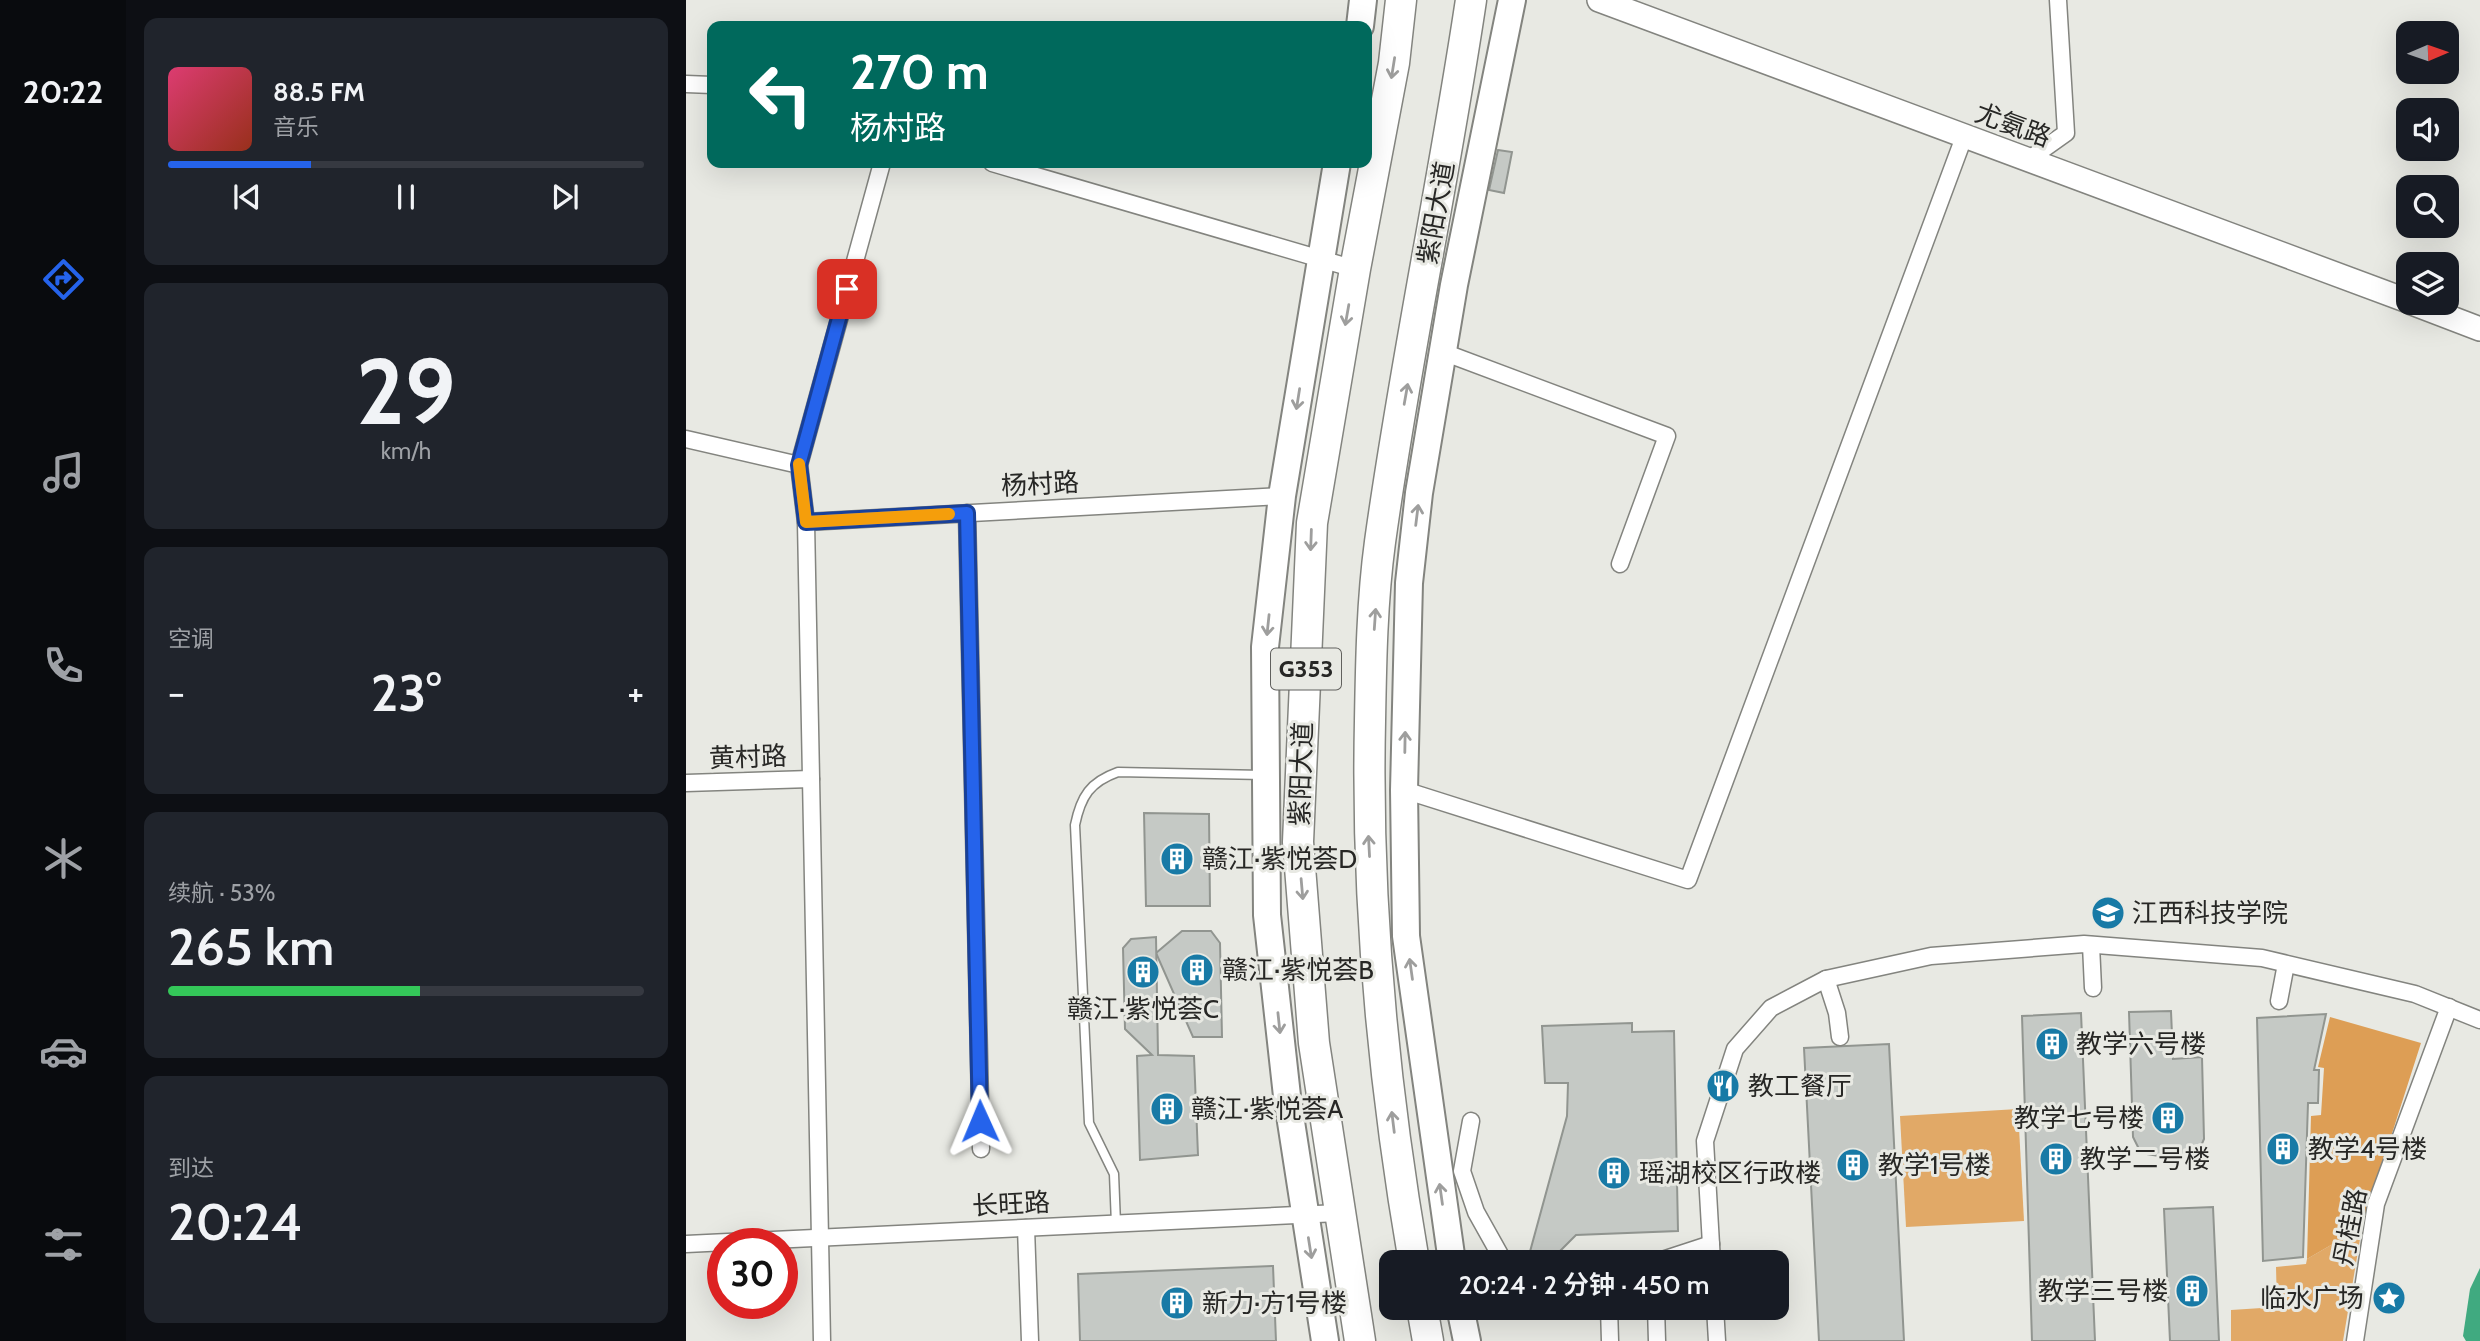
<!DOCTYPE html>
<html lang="zh">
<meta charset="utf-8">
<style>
:root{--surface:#171b24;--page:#20242c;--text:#f1f3f6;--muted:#9ea1a6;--line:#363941;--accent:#2563eb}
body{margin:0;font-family:Cabin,"Noto Sans SC",sans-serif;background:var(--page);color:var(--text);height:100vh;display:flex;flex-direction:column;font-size:26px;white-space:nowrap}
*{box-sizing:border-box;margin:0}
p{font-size:23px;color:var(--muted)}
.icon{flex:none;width:38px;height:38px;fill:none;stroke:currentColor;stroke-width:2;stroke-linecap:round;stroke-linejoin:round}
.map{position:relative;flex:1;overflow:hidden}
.panel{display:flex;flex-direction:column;gap:18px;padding:18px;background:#0d0f14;width:560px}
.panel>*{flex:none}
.guide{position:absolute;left:21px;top:21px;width:665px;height:147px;border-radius:14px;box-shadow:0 7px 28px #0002;background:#00695c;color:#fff;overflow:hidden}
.needle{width:46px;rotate:88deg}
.fabs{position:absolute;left:1710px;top:21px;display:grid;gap:14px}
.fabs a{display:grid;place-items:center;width:63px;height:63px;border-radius:14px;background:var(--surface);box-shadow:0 7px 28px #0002;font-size:35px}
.speed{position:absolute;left:21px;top:1228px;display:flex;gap:14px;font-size:35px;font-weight:700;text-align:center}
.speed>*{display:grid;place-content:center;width:91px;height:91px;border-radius:50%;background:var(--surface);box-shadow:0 7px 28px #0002;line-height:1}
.speed .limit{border:10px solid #d22;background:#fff;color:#111}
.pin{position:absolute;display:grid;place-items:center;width:60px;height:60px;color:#fff;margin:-30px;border-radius:14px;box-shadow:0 4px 10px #0006}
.me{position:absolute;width:77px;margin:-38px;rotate:359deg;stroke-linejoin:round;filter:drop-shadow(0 0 5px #0008)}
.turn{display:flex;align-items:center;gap:24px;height:147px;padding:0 28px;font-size:32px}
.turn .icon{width:91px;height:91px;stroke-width:2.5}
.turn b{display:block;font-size:49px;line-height:60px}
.big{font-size:52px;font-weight:600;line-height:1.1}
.panel .widget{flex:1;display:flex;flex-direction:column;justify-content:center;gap:10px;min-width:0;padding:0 24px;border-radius:14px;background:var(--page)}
.panel .dial{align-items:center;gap:0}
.dial b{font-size:91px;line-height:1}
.song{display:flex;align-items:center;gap:21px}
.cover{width:84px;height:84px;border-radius:10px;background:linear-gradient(135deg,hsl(340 70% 55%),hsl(10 70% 35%))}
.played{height:7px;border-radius:4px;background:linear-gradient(90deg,var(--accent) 30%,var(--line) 30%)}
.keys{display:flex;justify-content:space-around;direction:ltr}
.heat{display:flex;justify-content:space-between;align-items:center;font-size:38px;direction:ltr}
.charge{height:10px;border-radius:5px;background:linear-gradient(90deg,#34c759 53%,var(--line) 0)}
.trip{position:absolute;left:693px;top:1250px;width:410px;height:70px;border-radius:14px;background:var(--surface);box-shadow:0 7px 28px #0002;font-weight:600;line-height:70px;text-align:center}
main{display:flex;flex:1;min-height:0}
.tabs{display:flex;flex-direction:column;width:126px;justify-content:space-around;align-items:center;background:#090b0e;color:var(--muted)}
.tabs .icon{width:49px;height:49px}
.tabs .on{color:var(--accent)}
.tabs b{font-size:32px;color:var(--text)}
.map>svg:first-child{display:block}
</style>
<main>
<nav class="tabs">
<b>20:22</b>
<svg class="icon on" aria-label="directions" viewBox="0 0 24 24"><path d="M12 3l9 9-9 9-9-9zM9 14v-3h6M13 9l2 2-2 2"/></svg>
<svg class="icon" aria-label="music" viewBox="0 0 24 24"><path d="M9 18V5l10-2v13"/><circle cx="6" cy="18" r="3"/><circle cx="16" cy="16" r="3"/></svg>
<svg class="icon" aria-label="phone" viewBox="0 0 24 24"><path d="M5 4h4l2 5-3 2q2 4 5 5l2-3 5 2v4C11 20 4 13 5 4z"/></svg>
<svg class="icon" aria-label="climate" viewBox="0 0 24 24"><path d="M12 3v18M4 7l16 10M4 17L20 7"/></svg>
<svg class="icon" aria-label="car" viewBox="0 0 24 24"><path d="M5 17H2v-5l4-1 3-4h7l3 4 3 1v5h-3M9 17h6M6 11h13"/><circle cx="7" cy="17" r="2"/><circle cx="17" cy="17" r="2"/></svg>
<svg class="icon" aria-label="filters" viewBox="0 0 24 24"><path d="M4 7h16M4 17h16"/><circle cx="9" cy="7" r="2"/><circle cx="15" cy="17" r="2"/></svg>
</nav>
<section class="panel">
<div class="widget">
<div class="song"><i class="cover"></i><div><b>88.5 FM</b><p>音乐</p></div></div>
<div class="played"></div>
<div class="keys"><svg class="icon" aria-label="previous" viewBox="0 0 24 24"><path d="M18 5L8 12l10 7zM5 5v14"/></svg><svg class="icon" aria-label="pause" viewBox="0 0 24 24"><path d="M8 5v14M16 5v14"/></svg><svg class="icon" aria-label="next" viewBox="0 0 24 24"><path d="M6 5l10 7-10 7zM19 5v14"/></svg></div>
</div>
<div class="widget dial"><b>29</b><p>km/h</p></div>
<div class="widget"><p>空调</p>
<div class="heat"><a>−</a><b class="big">23°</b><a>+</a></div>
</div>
<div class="widget"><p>续航 · 53%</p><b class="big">265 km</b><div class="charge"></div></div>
<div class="widget"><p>到达</p><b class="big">20:24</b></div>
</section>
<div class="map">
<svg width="1794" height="1341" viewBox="0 0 1794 1341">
<rect width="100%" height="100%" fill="#e8e9e3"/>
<g fill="#e1a967">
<polygon points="1332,1109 1338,1221 1220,1227 1214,1116"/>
<polygon points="1676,1227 1657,1341 1545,1341 1545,1310 1591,1307 1590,1267 1620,1264 1621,1259"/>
</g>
<polygon fill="#dd9e55" points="1644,1017 1735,1043 1676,1227 1621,1259 1625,1116 1635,1115 1638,1068 1632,1067"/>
<polygon fill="#40aa80" points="1794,1268 1794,1341 1780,1341 1777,1336 1784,1289"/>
<g fill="#c5c9c5" stroke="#919590" stroke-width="2">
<polygon points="812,150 826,152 818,193 803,190"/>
<polygon points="458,813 523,814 524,906 460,906"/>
<polygon points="496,931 525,931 534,943 536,1037 507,1037 470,953"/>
<polygon points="470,937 472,1055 508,1056 512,1155 454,1160 451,1056 466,1055 439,1029 437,948 445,939"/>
<polygon points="1485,1011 1487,1059 1516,1057 1518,1139 1515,1146 1501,1154 1479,1157 1455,1153 1447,1137 1443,1012"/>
<polygon points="1395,1013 1409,1341 1346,1341 1336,1016"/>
<polygon points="1640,1014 1628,1070 1633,1070 1632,1103 1622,1103 1617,1257 1577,1261 1571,1018"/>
<polygon points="946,1023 946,1032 988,1031 992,1231 890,1235 873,1252 842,1259 881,1116 882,1083 859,1083 856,1026"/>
<polygon points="1203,1044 1218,1341 1133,1341 1118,1048"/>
<polygon points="1527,1207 1533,1341 1484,1341 1478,1209"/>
<polygon points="587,1266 590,1341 394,1341 392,1274"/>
</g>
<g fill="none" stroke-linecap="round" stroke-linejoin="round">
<defs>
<path id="lane" d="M430 1224 428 1174 403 1123 389 825C395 796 404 782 432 772L577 775"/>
<g id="street">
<polyline points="0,84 26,85"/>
<polyline points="1342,160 1380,133 1372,0"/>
<polyline points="306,163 669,269"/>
<polyline points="757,352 981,436 934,564"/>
<polyline points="0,439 113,465 120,522 596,496"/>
<polyline points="113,465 196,163"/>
<polyline points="281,513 295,1149"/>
<polyline points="120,522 136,1341"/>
<polyline points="0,783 125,779"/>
<polyline points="718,790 1002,880 1278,137"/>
<polyline points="1405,945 1407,988"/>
<polyline points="1140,979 1151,1013 1154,1037"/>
<polyline points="1593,1001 1600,964"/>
<polyline points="785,1121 776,1171 790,1212 818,1262"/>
<polyline points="340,1228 344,1341"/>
<polyline points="0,1244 652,1213"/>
<polyline points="970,1262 1025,1244"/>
<polyline points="1026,1262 1019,1141 1049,1049 1085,1008 1140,979 1245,956 1398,944 1576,958 1729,994 1794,1020"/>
<polyline points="923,1307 924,1341"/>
<polyline points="970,1307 971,1341"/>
<polyline points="1029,1307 1031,1341"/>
<polyline points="1669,1341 1690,1204 1763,1007"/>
</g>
<g id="secondary">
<polyline points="913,0 1722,301"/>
<polyline points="1726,303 1794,329"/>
</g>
<g id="primary">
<polyline points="674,26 677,0"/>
<polyline points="766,1262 720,936 718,790 723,583 733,493 768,285 826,0"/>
<polyline points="774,1307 781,1341"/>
<polyline points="639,1341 601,1096 581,915 579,647 596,496 651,163"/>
</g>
<g id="highway">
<path d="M728 1262C697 1083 680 903 684 721 685 662 686 601 694 542 719 361 758 181 785 0"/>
<polyline points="736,1307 742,1341"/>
<polyline points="674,1341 628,1043 612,842 626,523 669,269 708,63 715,0"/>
</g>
</defs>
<use href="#lane" stroke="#83847f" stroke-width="11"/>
<use href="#street" stroke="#83847f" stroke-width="19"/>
<use href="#secondary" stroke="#83847f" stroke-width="26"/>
<use href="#primary" stroke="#83847f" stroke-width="30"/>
<use href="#highway" stroke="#83847f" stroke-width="33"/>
<use href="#lane" stroke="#fff" stroke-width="8"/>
<use href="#street" stroke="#fff" stroke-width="16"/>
<use href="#secondary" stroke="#fff" stroke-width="23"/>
<use href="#primary" stroke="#fff" stroke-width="26"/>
<use href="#highway" stroke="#fff" stroke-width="30"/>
</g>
<defs><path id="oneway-shaft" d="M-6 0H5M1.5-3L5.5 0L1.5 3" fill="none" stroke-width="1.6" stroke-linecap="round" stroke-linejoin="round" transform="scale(1.75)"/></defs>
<g stroke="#9e9e9d">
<use href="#oneway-shaft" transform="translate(707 68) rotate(99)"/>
<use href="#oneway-shaft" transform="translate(661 315) rotate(100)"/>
<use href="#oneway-shaft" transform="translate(720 394) rotate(-80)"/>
<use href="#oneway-shaft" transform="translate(612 399) rotate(99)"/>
<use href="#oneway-shaft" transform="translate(731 515) rotate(-83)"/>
<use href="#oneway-shaft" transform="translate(625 540) rotate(92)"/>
<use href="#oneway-shaft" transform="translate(689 619) rotate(-86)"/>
<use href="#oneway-shaft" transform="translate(582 625) rotate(96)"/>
<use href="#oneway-shaft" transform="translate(719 742) rotate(-89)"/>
<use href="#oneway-shaft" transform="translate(683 846) rotate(-93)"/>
<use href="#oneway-shaft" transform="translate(616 889) rotate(85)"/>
<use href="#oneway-shaft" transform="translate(725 969) rotate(-98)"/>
<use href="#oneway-shaft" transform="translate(593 1023) rotate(84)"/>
<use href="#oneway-shaft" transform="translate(707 1122) rotate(-97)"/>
<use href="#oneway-shaft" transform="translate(755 1194) rotate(-98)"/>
<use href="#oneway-shaft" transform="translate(624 1248) rotate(81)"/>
</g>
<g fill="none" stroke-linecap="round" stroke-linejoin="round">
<defs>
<polyline id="route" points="161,289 113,465 120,522 281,513 294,1121"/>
</defs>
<use href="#route" stroke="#184099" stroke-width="18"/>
<use href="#route" stroke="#2563eb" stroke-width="12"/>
<polyline stroke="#f59e0b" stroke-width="12" points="113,464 120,522 263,514"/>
</g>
<defs>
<symbol id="building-disc" viewBox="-11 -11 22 22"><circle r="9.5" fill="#187aa6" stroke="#e8e9e3"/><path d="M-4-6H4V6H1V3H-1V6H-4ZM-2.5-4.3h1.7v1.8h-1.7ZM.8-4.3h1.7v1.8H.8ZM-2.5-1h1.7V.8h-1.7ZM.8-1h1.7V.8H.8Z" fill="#fff"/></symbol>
<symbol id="university-disc" viewBox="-11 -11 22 22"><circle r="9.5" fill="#187aa6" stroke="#e8e9e3"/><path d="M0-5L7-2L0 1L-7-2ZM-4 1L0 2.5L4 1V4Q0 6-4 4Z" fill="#fff"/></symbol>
<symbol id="restaurant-disc" viewBox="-11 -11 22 22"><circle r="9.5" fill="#187aa6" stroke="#e8e9e3"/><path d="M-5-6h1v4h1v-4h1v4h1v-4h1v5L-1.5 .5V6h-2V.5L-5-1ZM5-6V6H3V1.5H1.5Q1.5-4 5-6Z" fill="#fff"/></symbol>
<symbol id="sight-disc" viewBox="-11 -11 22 22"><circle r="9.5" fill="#187aa6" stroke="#e8e9e3"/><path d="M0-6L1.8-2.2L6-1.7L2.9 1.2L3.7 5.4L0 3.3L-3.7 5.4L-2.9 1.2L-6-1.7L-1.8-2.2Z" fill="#fff"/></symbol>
</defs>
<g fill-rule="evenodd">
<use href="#building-disc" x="472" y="840" width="38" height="38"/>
<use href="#university-disc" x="1403" y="894" width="38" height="38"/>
<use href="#building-disc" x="492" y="951" width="38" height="38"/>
<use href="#building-disc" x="438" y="953" width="38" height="38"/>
<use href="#building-disc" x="1347" y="1025" width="38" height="38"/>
<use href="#restaurant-disc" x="1018" y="1067" width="38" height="38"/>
<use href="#building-disc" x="462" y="1090" width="38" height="38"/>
<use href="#building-disc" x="1463" y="1099" width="38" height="38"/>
<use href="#building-disc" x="1578" y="1130" width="38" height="38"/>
<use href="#building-disc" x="1351" y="1140" width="38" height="38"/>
<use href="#building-disc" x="1148" y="1146" width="38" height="38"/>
<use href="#building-disc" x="909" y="1154" width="38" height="38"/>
<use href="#building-disc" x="1487" y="1272" width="38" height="38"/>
<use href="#sight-disc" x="1684" y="1279" width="38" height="38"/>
<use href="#building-disc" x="472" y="1284" width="38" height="38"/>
</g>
<g text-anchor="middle" stroke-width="6" stroke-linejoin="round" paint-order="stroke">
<rect fill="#e8e9e3" stroke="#61615e" stroke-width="2" x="585" y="648.5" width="70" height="41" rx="5"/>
<g font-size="24" font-weight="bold" fill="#272725">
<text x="620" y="677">G353</text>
</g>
<g font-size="26" fill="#272725" stroke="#e8e9e3">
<text transform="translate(1327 125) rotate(20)" y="9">尤氨路</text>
<text transform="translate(750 213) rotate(-80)" y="9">紫阳大道</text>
<text transform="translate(354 484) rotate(-3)" y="9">杨村路</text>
<text transform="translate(62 757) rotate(-2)" y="9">黄村路</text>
<text transform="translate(615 774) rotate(-88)" y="9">紫阳大道</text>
<text transform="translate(325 1204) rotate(-3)" y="9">长旺路</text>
<text transform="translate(1664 1227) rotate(-79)" y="9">丹桂路</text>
</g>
<g font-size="26" fill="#272725" stroke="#e8e9e3" text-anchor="start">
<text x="516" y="868">赣江·紫悦荟D</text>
<text x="1446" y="922">江西科技学院</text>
<text x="536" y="979">赣江·紫悦荟B</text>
<text x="457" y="1018" text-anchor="middle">赣江·紫悦荟C</text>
<text x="1390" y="1053">教学六号楼</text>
<text x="1062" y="1095">教工餐厅</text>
<text x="505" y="1118">赣江·紫悦荟A</text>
<text x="1458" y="1127" text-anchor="end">教学七号楼</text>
<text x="1622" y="1158">教学4号楼</text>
<text x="1394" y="1168">教学二号楼</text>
<text x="1192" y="1174">教学1号楼</text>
<text x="953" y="1182">瑶湖校区行政楼</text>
<text x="1482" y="1300" text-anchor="end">教学三号楼</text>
<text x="1678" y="1307" text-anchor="end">临水广场</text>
<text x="516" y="1312">新力·方1号楼</text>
</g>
</g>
</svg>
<div class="fabs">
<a><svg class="needle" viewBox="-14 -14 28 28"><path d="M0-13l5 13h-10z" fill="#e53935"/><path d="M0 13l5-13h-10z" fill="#9ea1a6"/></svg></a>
<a><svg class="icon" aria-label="sound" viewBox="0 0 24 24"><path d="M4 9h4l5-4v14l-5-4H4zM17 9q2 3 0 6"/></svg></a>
<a><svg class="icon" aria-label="search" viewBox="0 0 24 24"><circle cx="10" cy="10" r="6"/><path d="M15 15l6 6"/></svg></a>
<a><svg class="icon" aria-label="layers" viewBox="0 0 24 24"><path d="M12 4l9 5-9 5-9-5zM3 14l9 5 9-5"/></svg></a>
</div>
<div class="speed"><div class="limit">30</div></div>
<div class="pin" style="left:161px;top:289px;background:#d93025"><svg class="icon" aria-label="arrive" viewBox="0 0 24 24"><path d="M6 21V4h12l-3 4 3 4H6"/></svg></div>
<svg class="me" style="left:294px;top:1121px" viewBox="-20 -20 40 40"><path d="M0-17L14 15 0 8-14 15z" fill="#2563eb" stroke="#fff" stroke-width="4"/></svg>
<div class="trip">20:24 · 2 分钟 · 450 m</div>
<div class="guide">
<div class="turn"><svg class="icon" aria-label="left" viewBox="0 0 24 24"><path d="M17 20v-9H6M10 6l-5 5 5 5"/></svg><div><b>270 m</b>杨村路</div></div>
</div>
</div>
</main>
